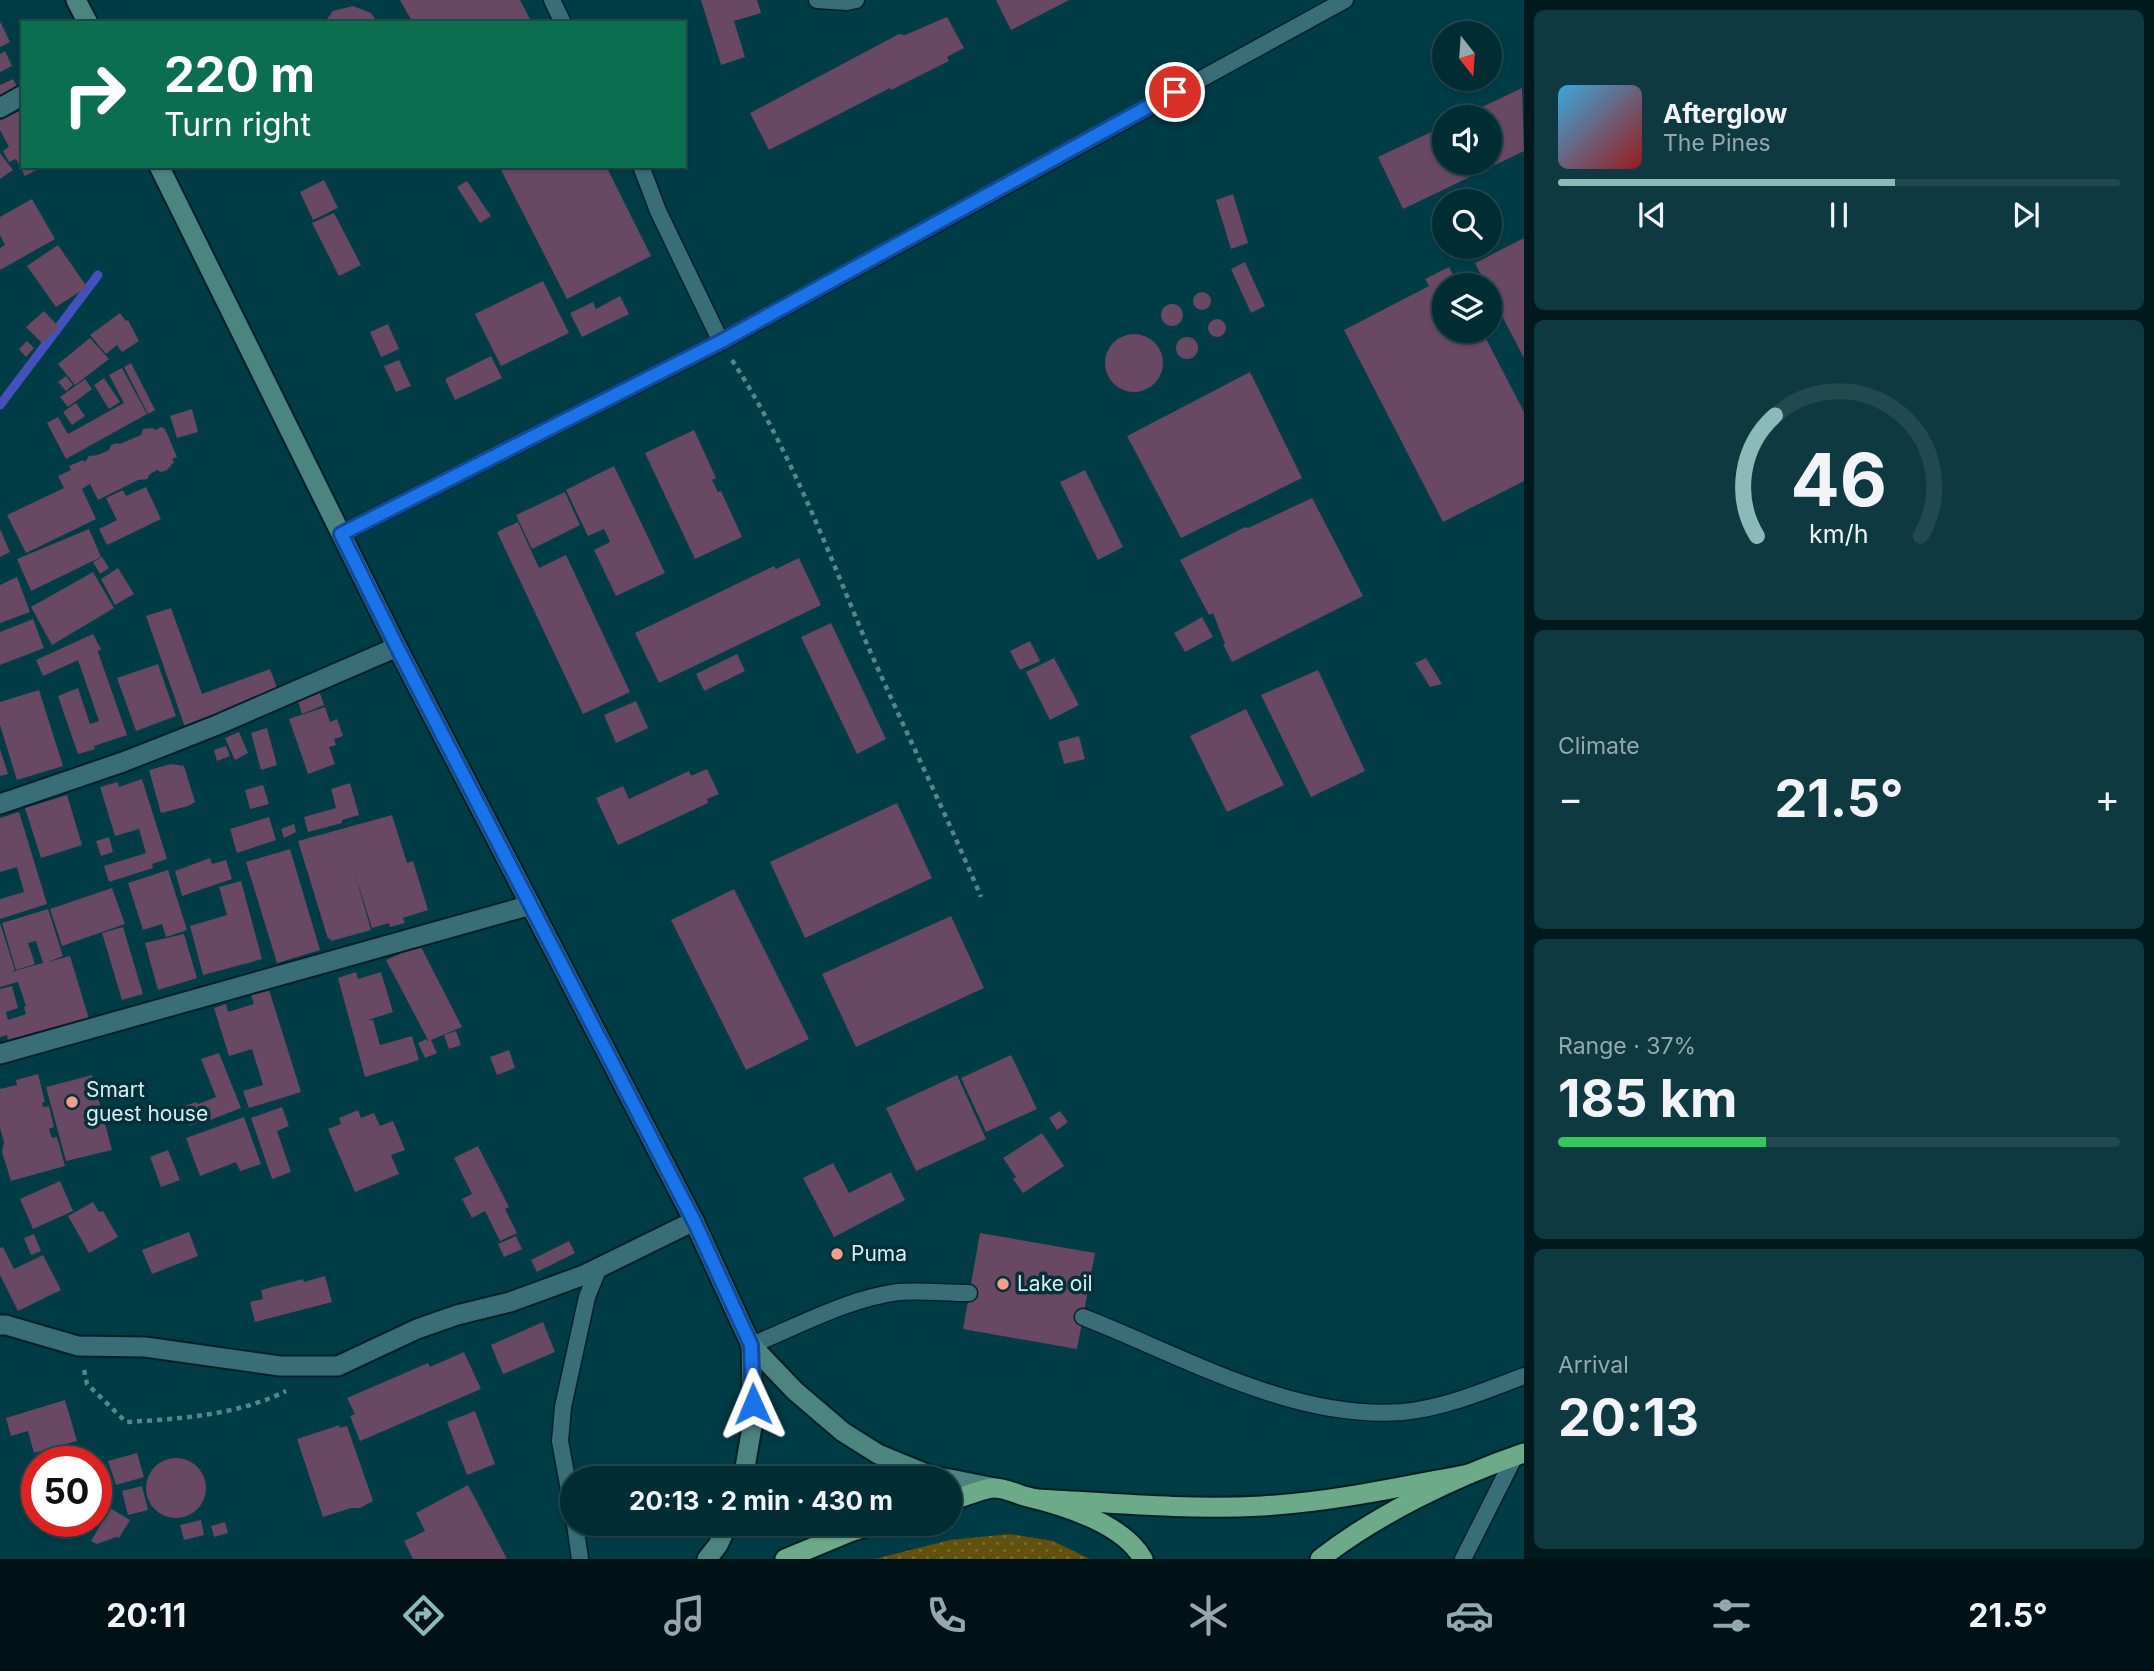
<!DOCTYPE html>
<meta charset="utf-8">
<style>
:root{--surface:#002d34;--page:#0e3940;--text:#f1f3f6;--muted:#95a8ac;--line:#22494f;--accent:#8bbbb9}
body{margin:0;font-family:Inter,sans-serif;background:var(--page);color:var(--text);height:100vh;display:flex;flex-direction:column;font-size:26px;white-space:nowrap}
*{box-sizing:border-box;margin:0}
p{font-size:23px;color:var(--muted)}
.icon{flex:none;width:38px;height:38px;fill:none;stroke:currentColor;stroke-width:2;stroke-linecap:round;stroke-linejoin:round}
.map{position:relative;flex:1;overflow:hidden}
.panel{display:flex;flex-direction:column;gap:10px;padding:10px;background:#00191d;width:630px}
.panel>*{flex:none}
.top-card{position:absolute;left:21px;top:21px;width:665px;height:147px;border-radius:0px;box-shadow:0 2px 5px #0004,0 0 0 2px var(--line);background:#0b6e4f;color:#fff;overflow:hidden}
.needle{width:46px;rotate:163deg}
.fabs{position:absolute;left:1432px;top:21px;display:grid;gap:14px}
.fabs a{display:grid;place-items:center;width:70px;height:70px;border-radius:50%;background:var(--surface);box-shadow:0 2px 5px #0004,0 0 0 2px var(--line);font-size:35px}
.speed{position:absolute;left:21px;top:1446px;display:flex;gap:14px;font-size:35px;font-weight:700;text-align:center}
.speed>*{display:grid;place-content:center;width:91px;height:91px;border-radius:50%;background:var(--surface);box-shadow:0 2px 5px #0004,0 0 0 2px var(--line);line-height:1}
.speed .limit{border:10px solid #d22;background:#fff;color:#111}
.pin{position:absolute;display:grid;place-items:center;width:60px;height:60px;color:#fff;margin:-30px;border:4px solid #fff;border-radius:50%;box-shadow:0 2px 7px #0007}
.me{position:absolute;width:77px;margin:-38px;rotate:359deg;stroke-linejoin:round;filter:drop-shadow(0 0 5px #0008)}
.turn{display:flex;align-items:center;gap:24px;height:147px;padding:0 28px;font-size:32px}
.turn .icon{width:91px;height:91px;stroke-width:2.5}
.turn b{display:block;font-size:49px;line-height:60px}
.big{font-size:52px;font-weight:700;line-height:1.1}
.panel .card{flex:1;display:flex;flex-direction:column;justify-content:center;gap:10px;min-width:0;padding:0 24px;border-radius:10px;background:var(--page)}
.panel .dial{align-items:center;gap:0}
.dial svg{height:182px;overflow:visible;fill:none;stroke:var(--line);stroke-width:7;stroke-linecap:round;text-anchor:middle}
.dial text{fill:var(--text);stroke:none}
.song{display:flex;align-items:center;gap:21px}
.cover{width:84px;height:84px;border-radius:10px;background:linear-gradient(135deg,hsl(200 70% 55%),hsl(0 70% 35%))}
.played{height:7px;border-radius:4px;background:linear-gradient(90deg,var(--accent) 60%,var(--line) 60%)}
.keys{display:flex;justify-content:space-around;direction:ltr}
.heat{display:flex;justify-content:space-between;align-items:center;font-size:38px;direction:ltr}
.charge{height:10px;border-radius:5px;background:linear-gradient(90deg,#34c759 37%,var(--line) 0)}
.trip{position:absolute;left:560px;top:1466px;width:402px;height:70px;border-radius:35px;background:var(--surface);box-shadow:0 2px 5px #0004,0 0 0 2px var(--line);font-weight:700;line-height:70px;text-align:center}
.tabs{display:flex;height:112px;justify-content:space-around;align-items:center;background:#001215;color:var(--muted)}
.tabs .icon{width:49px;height:49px}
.tabs .current{color:var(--accent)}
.tabs b{font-size:32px;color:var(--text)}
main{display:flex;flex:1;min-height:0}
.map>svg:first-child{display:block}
</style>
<main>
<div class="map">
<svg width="1524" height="1559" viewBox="0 0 1524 1559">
<defs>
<pattern id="park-dots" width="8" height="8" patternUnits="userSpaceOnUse" patternTransform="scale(1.75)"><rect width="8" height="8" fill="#62500d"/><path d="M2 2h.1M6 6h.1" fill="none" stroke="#786a31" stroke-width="1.8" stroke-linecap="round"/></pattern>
</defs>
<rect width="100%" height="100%" fill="#003c46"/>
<polygon fill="url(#park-dots)" points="1010,1534 1053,1541 1090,1559 875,1559 950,1540"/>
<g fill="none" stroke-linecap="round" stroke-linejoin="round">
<polyline stroke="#4451bd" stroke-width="9" points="0,405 98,275"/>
</g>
<g fill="#684862">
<polygon points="400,0 520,0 532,23 413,23"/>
<polygon points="701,0 757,0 761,13 734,21 745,57 721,65"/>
<polygon points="996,0 1069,0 1011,30"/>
<polygon points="353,6 371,13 378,23 324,23 333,11"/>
<polygon points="947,17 964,48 947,57 949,61 891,90 890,88 769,150 750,113 899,34 905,35"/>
<polygon points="0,21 10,42 0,47"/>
<polygon points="5,51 12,66 0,72 0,54"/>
<polygon points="13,79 21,94 0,105 0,85"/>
<polygon points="1522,88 1524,151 1403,209 1378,157 1444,126 1444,163 1489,163 1489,117 1461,117"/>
<polygon points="22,110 23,166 44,166 25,176 16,159 9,162 3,151 9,147 0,130 0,120"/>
<polygon points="0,153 13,170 0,179"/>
<polygon points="499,166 606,166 651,256 567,299"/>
<polygon points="324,180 338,208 313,220 300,192"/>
<polygon points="467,181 491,216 480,223 457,187"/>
<polygon points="1233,194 1248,243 1231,249 1216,200"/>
<polygon points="32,199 55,239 0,270 0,248 5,245 0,235 0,217"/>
<polygon points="334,213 361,265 339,276 312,223"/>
<polygon points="1524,238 1524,358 1489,291 1489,285 1486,285 1475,263"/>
<polygon points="58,245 87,287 56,307 27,266"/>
<polygon points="1245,262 1265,306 1251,313 1231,269"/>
<polygon points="1449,267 1458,285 1444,285 1444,331 1482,331 1524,412 1524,481 1443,522 1344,330 1429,286 1425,279"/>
<polygon points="543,281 569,333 501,366 475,314"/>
<circle cx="1202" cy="301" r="9"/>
<polygon points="620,296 629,314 582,337 570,313 593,302 596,309"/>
<circle cx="1172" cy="315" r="11"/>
<polygon points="44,311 59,327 42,343 26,327"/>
<polygon points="120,313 126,321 128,320 139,341 122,352 117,345 106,354 90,335"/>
<circle cx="1217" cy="328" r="9"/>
<polygon points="388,324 399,349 381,357 370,332"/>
<circle cx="1134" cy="363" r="29"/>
<circle cx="1187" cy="348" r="11"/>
<polygon points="90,338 109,359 75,385 58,364"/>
<polygon points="27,341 34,348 26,357 19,349"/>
<polygon points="491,356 502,378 455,400 445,379"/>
<polygon points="399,360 411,386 396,392 384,366"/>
<polygon points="131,363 155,410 148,414 124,367"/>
<polygon points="122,368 147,414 66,459 47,423 58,417 68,434 124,403 109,375"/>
<polygon points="1250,372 1302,478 1181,538 1127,436"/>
<polygon points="66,376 73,385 66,391 58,382"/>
<polygon points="104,378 120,402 109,409 94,385"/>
<polygon points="85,379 92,389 68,407 60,397"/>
<polygon points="76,403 85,416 72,425 63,412"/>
<polygon points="192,409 198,432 177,438 170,416"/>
<polygon points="161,427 165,429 177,457 172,459 174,462 167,470 161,472 157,470 150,474 147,479 138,480 98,500 90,484 82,489 96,519 26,553 7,515 64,488 58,476 71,470 69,466 83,460 85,462 89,456 98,455 109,450 111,445 117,443 120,444 141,435 143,429 153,428 155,430"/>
<polygon points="694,430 716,478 712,480 718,492 721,491 742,537 695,559 645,453"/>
<polygon points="614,466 665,573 616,596 594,550 610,542 604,529 588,536 566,490"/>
<polygon points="1085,470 1123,547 1098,560 1060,482"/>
<polygon points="146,487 161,519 107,545 99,529 117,520 106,498 123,490 126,496"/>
<polygon points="565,492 580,525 532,549 516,515"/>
<polygon points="1312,498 1363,596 1232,662 1223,644 1225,644 1213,613 1209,615 1180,560 1245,527 1248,528"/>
<polygon points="518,522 539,568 566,555 630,692 583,714 497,532"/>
<polygon points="0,529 10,552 0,557"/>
<polygon points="89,529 101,557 31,591 17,559"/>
<polygon points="102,557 109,568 100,574 93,562"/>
<polygon points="799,558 821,605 659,683 635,633 774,566 776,569"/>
<polygon points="118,568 134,594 115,605 101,579"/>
<polygon points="93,572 114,608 52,645 31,607"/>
<polygon points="17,577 30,612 0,623 0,585"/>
<polygon points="171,608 202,694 270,669 280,696 187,733 146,616"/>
<polygon points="1202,617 1213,637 1185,652 1174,633"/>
<polygon points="33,619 44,648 0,665 0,632"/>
<polygon points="831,623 886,739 857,754 801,637"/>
<polygon points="93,634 101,649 96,653 98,652 127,735 94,746 95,749 78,754 58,696 78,688 90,724 99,721 78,660 43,676 36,660"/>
<polygon points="1030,641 1040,661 1020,670 1010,651"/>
<polygon points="737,654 745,671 704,691 696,674"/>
<polygon points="1054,658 1079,705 1050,720 1026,672"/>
<polygon points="1426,658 1442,684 1430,687 1415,663"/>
<polygon points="158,664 176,716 136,731 117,678"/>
<polygon points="1318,670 1365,771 1311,797 1261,695"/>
<polygon points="39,690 63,766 17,780 0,725 0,702"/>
<polygon points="320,693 324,705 302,714 298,701"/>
<polygon points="636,701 648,728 616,743 604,715"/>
<polygon points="325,707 330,722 337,719 343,736 334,739 336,745 329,747 335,764 308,774 289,719"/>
<polygon points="1246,709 1284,785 1227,812 1190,736"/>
<polygon points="267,728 277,765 261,770 251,733"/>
<polygon points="239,732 248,753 235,760 225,738"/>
<polygon points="1079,736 1085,759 1064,764 1058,742"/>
<polygon points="226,746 230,756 217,761 214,750"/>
<polygon points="0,749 8,774 0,776"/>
<polygon points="171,764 184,766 195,802 188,806 161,813 149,770"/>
<polygon points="707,769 719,794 707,799 708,803 618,845 596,798 623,786 629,799 689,771 691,776"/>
<polygon points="142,779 167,859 152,864 153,868 109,882 104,866 146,853 139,829 115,836 100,787 118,782 119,787"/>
<polygon points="350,783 359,815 342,820 342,823 308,832 304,817 336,808 331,789"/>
<polygon points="263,785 269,804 250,809 245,790"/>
<polygon points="67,795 82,845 41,858 25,808"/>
<polygon points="897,803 932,878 805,938 770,862"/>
<polygon points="19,812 47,904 0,919 0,899 24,892 17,867 0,872 0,818"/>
<polygon points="392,815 407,863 413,861 428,910 403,918 405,923 390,927 389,923 372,928 355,874 371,930 331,941 330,938 328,939 298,841"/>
<polygon points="269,817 276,840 237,853 230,829"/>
<polygon points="294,824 296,832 284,838 281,829"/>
<polygon points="109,837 113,852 101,856 96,841"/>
<polygon points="290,849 320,950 277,963 246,862"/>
<polygon points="210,858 212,864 226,860 232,879 182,896 175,871"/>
<polygon points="168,870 187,930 166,937 162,924 143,930 128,883"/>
<polygon points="241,881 262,959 203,975 190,926 227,915 219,887"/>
<polygon points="112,888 125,924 62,946 50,909"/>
<polygon points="734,889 809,1039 746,1070 671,920"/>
<polygon points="48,909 63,956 48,962 70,956 89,1019 32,1036 31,1034 8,1040 7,1035 0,1037 0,989 12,986 18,1008 6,1012 8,1020 26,1014 24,1007 26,1006 18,982 0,987 0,923 15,970 11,972 43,963 36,941 28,943 35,964 16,970 2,923"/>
<polygon points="951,916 984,988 856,1047 822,974"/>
<polygon points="123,927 143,994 122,1000 102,933"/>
<polygon points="184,934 197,978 158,990 145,943"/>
<polygon points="420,945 462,1027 431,1040 437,1053 425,1058 418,1043 426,1039 429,1042 386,960"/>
<polygon points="356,972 358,979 381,972 393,1012 368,1020 373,1020 380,1045 412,1036 419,1060 365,1077 338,978"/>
<polygon points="269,990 301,1092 249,1108 243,1091 263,1085 252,1049 229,1056 214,1008 226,1004 228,1012 254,1004 251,995"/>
<polygon points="456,1031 461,1045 449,1049 444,1035"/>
<polygon points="509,1050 515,1068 497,1075 490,1057"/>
<polygon points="219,1053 241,1108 200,1124 199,1122 189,1126 182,1107 196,1102 198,1104 216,1097 201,1059"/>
<polygon points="1011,1055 1037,1109 986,1132 961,1078"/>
<polygon points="38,1074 45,1102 42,1102 43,1107 49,1106 54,1127 49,1129 52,1138 57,1137 65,1166 11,1181 2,1152 4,1142 0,1128 0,1089 17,1085 16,1080"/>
<polygon points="92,1075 112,1150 66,1161 46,1087"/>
<polygon points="957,1075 986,1139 916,1171 886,1108"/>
<polygon points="282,1107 289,1126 277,1131 291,1172 272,1179 251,1118"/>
<polygon points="358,1110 361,1118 374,1113 380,1126 393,1121 405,1150 391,1155 399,1174 355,1192 328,1129 341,1124 339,1118"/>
<polygon points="1060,1111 1068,1122 1057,1130 1049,1118"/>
<polygon points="244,1117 261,1164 240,1171 236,1162 200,1176 186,1138"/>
<polygon points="1042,1133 1064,1166 1023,1193 1013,1179 1016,1177 1003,1158"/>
<polygon points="478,1146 509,1207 505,1209 517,1233 500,1241 485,1211 472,1218 462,1199 472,1194 454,1158"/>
<polygon points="168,1150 180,1180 161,1187 150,1157"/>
<polygon points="833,1163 849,1193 891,1172 905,1200 834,1237 803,1178"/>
<polygon points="60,1181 73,1211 33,1229 20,1199"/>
<polygon points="93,1202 99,1212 103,1211 118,1237 89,1253 68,1216"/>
<polygon points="189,1232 198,1256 152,1274 142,1250"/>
<polygon points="980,1233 1095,1253 1077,1349 963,1329"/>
<polygon points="34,1234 41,1251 31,1255 24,1238"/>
<polygon points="516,1236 522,1249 504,1257 498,1244"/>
<polygon points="569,1241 575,1253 537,1272 531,1260"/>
<polygon points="3,1247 14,1269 43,1255 61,1290 18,1311 0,1275 0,1248"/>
<polygon points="325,1276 332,1302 255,1322 250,1302 263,1299 261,1290 303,1279 304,1282"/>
<polygon points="543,1322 555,1352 503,1374 491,1345"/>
<polygon points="464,1352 481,1389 360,1441 350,1416 355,1414 347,1398 428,1363 430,1367"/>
<polygon points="65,1400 77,1441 34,1453 28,1431 11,1436 6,1418"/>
<polygon points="475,1411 495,1464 467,1475 447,1422"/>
<polygon points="340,1425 339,1428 347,1426 373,1501 360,1508 351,1508 323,1517 297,1439"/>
<polygon points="137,1453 144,1477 116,1485 108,1461"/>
<circle cx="176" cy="1488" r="30"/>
<polygon points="106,1464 112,1481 100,1485 96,1467"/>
<polygon points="468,1485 507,1559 413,1559 404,1541 425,1531 416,1513"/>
<polygon points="142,1486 148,1510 128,1515 122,1491"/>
<polygon points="110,1508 130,1520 119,1538 116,1537 97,1544 91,1541"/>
<polygon points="201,1520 204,1535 184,1540 180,1525"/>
<polygon points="225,1522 228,1533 214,1537 211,1526"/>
</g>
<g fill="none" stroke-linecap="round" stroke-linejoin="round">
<defs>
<g id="service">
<polyline points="552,0 563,23"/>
<polyline points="817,0 847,2 856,0"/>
<polyline points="641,166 658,211 721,342"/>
<polyline points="341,534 721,342 1345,0"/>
<path d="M1083 1317C1183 1356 1292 1420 1402 1412 1444 1408 1485 1391 1524 1376"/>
<path d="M751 1345C799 1326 846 1299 898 1292 921 1290 946 1293 969 1293"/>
<polyline points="572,1506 560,1441 563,1407 587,1297 599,1267"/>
<polyline points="575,1524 580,1559"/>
<polyline points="1463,1559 1515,1456"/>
</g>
<g id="minor">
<polyline points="0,108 23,95"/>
<polyline points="0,804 123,762 217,725 397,647"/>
<polyline points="0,1054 531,905"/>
<polyline points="0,1325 6,1325 78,1346 145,1347 280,1366 338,1366 417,1329 457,1315 510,1302 584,1275 694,1221"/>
</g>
<g id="secondary">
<polyline points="76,0 88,23"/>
<polyline points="159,166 397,647 694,1221 751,1345 795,1391 843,1432 878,1454 929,1475 948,1479"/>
<polyline points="743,1479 753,1421 751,1345"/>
<polyline points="950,1479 995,1488"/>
<polyline points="707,1559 718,1545 728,1524"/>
</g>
<g id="trunk">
<path d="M1037 1499C1112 1503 1187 1510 1262 1506 1332 1502 1400 1487 1469 1474"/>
<path d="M950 1501C964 1497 979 1490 992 1488 1002 1487 1015 1493 1024 1496 1062 1505 1123 1523 1143 1559"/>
<polyline points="785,1559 850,1532 876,1524"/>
<path d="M1320 1559C1376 1515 1456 1476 1524 1453"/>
</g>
</defs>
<use href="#service" stroke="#042026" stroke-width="19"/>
<use href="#minor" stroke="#042026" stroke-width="23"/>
<use href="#secondary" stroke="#042026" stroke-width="23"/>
<use href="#trunk" stroke="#042026" stroke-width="23"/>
<g stroke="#56858d" stroke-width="4.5" stroke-dasharray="5 5" stroke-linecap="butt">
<path d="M732 360C790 449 826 547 867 644 904 729 945 811 981 897"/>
<path d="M84 1370 87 1384 126 1422C179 1419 238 1415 286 1391"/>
</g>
<use href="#service" stroke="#396e79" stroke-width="16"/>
<use href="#minor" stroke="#396e79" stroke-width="19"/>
<use href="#secondary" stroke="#4c847f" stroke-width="19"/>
<use href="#trunk" stroke="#6daa89" stroke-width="19"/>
</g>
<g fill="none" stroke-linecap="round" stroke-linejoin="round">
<defs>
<polyline id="route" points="753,1404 751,1345 694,1221 397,647 341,534 720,342 1175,92"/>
</defs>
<use href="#route" stroke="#114b97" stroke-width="18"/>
<use href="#route" stroke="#1a73e8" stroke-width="12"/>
</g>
<g fill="#f49e8a" stroke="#053038" stroke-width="2.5">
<circle cx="72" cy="1102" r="7"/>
<circle cx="837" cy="1254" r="7"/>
<circle cx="1003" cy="1284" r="7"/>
</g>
<g text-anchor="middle" stroke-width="7" stroke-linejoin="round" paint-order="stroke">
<g font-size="21" fill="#d3eef4" stroke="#053038" text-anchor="start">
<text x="86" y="1097">Smart<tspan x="86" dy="24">guest house</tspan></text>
<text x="851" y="1261">Puma</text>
<text x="1017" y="1291">Lake oil</text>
</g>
</g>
</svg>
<div class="fabs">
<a><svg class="needle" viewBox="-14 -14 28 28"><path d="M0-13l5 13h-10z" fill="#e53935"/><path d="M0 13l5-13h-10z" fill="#95a8ac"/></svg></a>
<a><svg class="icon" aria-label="sound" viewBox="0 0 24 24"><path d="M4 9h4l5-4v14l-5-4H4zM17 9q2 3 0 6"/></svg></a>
<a><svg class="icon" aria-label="search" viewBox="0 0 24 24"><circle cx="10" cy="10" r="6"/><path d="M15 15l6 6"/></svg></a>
<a><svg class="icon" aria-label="layers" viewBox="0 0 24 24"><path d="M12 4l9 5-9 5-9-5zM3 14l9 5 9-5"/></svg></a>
</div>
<div class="speed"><div class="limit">50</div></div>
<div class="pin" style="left:1175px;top:92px;background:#d93025"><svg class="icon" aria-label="arrive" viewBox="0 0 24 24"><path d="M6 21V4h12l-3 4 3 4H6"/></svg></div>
<svg class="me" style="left:753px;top:1404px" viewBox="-20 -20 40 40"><path d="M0-17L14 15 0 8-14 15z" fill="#1a73e8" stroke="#fff" stroke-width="4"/></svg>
<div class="trip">20:13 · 2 min · 430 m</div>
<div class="top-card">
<div class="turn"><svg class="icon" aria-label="right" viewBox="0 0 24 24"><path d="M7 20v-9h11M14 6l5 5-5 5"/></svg><div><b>220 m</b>Turn right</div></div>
</div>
</div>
<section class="panel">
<div class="card">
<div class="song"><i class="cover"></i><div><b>Afterglow</b><p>The Pines</p></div></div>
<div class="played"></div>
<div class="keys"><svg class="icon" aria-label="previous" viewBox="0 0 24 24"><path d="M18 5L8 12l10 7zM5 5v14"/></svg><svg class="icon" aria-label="pause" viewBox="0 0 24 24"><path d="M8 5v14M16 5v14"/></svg><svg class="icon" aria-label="next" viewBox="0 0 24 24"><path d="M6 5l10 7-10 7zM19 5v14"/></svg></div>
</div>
<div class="card dial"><svg viewBox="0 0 100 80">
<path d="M14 69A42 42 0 1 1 86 69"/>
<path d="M14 69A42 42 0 0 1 22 16" stroke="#8bbbb9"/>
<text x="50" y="56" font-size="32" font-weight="700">46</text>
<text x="50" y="72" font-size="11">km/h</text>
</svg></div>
<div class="card"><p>Climate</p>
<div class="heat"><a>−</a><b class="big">21.5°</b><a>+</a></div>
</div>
<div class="card"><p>Range · 37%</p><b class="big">185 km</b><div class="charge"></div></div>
<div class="card"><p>Arrival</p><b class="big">20:13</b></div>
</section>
</main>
<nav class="tabs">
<b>20:11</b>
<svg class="icon current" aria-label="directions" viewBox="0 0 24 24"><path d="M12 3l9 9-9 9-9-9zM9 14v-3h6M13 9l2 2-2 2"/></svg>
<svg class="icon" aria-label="music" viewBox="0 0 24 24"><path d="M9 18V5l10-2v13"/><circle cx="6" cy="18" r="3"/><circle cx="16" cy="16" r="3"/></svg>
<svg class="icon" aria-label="phone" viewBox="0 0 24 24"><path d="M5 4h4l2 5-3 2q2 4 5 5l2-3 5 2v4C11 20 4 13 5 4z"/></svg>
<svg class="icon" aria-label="climate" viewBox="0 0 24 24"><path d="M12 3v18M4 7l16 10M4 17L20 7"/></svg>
<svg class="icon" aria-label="car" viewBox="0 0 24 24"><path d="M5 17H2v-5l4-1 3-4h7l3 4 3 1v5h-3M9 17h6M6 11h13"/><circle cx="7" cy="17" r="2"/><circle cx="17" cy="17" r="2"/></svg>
<svg class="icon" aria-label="filters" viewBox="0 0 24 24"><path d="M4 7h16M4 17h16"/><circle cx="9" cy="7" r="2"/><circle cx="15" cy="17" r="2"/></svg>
<b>21.5°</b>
</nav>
